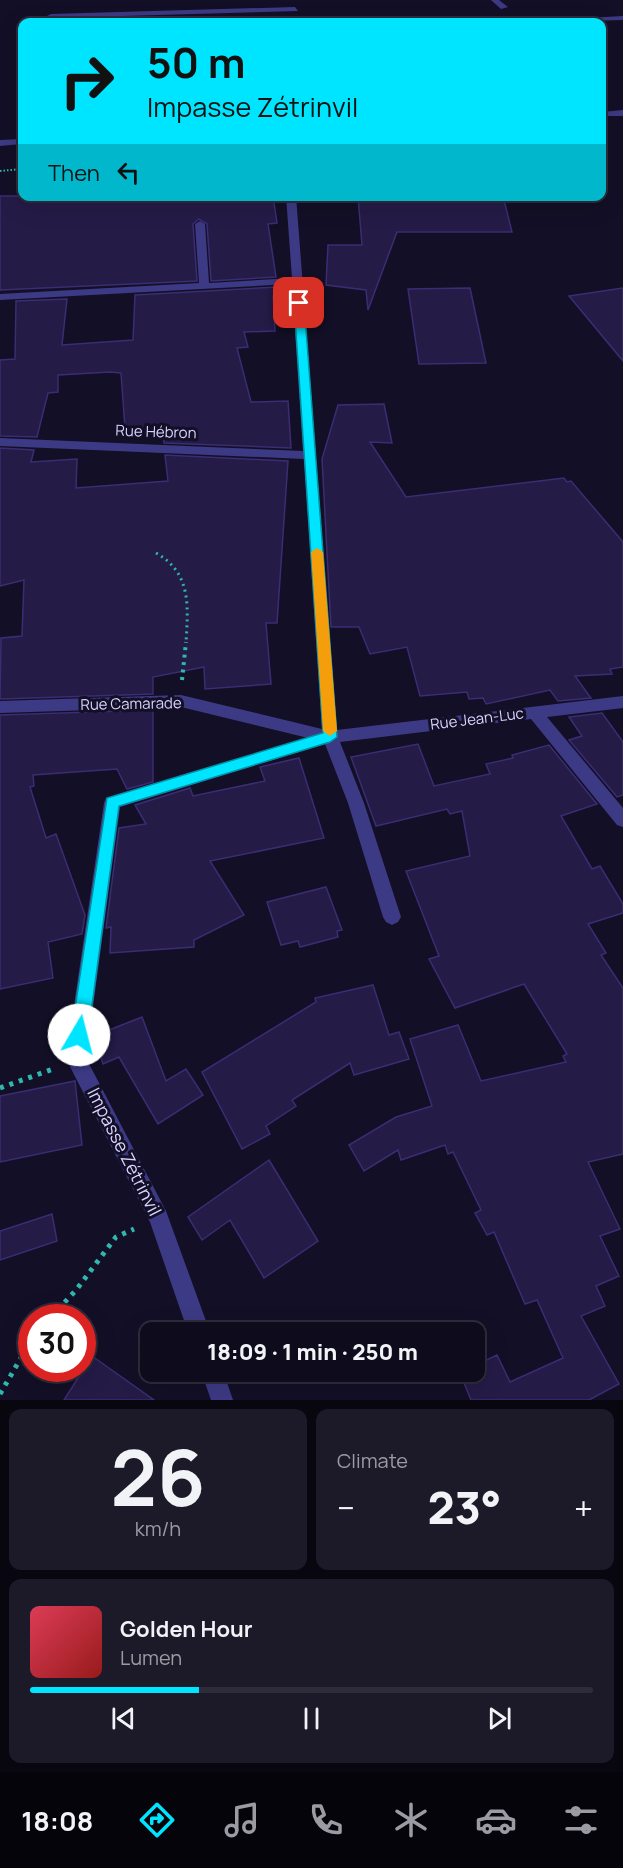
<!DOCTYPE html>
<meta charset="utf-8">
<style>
:root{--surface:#0e0b1c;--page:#1c1929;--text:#f1f3f6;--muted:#9b9ba3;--line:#2e2b3b;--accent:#00e5ff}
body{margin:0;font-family:Manrope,sans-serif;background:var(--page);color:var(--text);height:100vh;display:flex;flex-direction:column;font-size:22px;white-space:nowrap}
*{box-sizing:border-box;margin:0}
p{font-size:20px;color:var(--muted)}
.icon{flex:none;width:33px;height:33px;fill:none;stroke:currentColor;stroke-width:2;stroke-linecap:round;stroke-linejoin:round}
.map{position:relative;height:1400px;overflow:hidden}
.details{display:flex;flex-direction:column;gap:9px;padding:9px;background:#08060f;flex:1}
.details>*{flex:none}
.top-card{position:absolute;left:18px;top:18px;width:588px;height:183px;border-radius:12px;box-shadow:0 6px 24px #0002,0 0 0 2px var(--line);background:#00e5ff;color:#111;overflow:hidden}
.speed{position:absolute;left:18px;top:1304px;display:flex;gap:12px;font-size:30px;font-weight:700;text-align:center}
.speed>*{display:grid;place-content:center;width:78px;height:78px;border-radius:50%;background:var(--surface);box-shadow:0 6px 24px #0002,0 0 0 2px var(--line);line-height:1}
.speed .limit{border:9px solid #d22;background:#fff;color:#111}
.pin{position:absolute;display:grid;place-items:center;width:51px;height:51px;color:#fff;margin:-26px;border-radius:12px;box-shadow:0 3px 9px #0006}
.me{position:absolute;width:66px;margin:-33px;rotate:8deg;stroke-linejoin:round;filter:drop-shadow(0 0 4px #0008)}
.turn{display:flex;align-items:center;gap:21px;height:126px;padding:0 30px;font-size:27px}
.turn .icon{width:78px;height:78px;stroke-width:2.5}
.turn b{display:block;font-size:42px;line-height:51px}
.then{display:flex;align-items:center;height:57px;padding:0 30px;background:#0003;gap:12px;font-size:22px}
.big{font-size:45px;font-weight:800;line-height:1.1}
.details .card{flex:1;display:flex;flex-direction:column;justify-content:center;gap:9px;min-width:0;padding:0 21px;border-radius:12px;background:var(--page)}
.details .dial{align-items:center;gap:0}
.dial b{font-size:78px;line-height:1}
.song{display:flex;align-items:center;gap:18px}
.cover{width:72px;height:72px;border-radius:9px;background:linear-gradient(135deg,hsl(350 70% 55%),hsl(0 70% 35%))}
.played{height:6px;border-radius:3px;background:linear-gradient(90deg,var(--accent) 30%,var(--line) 30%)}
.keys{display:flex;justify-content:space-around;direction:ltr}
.heat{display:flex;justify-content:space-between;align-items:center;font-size:33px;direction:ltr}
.details .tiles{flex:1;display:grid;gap:9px;grid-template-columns:1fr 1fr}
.card:last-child{grid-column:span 2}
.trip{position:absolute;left:140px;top:1322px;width:345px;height:60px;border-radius:12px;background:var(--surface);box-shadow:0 6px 24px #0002,0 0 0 2px var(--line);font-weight:800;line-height:60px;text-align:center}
.menu{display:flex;height:96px;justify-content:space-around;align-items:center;background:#06040b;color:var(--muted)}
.menu .icon{width:42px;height:42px}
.menu .active{color:var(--accent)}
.menu b{font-size:27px;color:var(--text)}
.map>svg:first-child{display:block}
</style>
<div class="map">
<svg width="623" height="1400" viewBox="0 0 623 1400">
<rect width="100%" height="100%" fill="#130f26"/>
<g fill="#241b47" stroke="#3b2d73" stroke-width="1.5">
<polygon points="0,196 101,196 101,201 161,196 273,196 277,223 268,224 276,277 211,281 207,224 199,219 193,224 197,281 0,290"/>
<polygon points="358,196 503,196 512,232 397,232 368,310 366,290 326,285 328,245 362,245"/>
<polygon points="278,287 279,295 273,296 275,331 244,332 248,347 237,348 251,402 288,401 291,448 164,443 163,429 125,428 121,373 110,372 58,375 58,392 48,393 37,437 0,436 0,360 15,359 16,301 67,299 62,345 133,340 135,295"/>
<polygon points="470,288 486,363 419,364 408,289"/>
<polygon points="623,288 623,361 569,296"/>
<polygon points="384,404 392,443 370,442 406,497 564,478 567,482 571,481 623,542 623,667 610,669 612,674 575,676 591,698 558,701 550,690 486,704 483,698 469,699 467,692 420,696 407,647 370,654 359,627 331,627 322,459 338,405"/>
<polygon points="0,448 34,450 31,462 77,459 76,488 168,481 165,455 288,461 277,623 266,623 271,684 205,689 204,667 153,677 153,694 0,699 1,638 22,636 24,580 0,586"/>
<polygon points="153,710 153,782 127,789 117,769 33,775 34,786 30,787 46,838 56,834 85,915 82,934 48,942 53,978 0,989 0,715"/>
<polygon points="602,713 623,742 623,795 617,797 569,740 582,736 569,717"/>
<polygon points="418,744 434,786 490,774 486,764 513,758 512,755 549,745 597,804 561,816 592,869 600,866 623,904 623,913 588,924 606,953 601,955 623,988 623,1154 588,1162 620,1229 600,1236 619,1276 596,1286 605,1306 581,1316 619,1384 589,1400 471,1400 460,1373 474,1371 474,1366 497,1355 510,1382 563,1358 537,1300 525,1304 494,1232 487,1235 475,1213 481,1210 453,1152 448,1154 445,1145 401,1160 398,1150 364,1171 349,1145 396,1117 432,1106 410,1039 458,1025 481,1081 566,1062 563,1056 567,1054 524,984 455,1008 429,959 439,956 406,871 470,856 462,811 450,814 447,809 376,826 351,757"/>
<polygon points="299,758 324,838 210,861 244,915 194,940 194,947 110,953 111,927 106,928 119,828 146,824 135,805 190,788 193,796 265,781 260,767"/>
<polygon points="326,887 342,930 337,931 338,937 300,947 298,941 281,945 267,902"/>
<polygon points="373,985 389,1035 399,1032 409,1059 354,1075 350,1063 292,1100 296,1106 266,1126 270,1134 242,1149 202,1072 316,1002 315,998"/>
<polygon points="142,1017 166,1081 186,1069 203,1095 158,1124 119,1057 103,1064 94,1036"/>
<polygon points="75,1081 82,1145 0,1162 0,1096"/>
<polygon points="269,1160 318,1241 264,1278 230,1220 202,1240 188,1217"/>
<polygon points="52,1214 57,1241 0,1260 0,1231"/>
<polygon points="92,1356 154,1400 64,1400"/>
</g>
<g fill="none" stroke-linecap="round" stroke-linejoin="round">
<polyline stroke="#2fb8b0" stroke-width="2" stroke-dasharray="1.5 2" stroke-linecap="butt" points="0,171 22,169"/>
<path stroke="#2fb8b0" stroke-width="3" stroke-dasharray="2 4" stroke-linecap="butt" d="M156 553C192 573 188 607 186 643"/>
<polyline stroke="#2fb8b0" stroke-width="4" stroke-dasharray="3 4.5" stroke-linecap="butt" points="182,680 186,642"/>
<g stroke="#2fb8b0" stroke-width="5" stroke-dasharray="4 6" stroke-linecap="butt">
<polyline points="0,1088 53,1069"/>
<polyline points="51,1317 77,1289 116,1237 134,1229"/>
<polyline points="0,1394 32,1339"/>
</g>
<g fill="#3d3a85" fill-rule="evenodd">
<polygon points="491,0 499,0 508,7 501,9"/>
<polygon points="295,7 298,11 51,18 47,16 51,14"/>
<polygon points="623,16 623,20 546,22 550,20"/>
<polygon points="623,110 623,116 602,116 602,112"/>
<polygon points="22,139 22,144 0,146 0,140"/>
<polygon points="286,196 296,196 337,730 623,696 623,708 547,717 623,808 623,827 617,825 531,719 340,742 364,803 401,917 398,922 392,925 386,922 383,917 348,803 325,744 120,807 86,1058 166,1211 210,1332 188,1332 150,1222 66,1059 104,803 106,798 112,796 308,738 181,707 0,713 0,701 181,695 322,729 304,459 0,446 0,438 303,451 292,284 0,300 0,294 199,283 195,224 200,221 205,224 209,283 292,278"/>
<polygon points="201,1371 223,1371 233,1400 211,1400"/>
</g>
</g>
<polygon fill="#00e5ff" stroke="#0095a6" stroke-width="1.5" points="299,300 304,303 337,737 330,742 119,806 88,1035 85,1041 79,1044 73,1041 71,1035 107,798 323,733 294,303"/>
<polygon fill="#f59e0b" points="317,548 323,552 337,731 330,736 323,731 311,552"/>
<g text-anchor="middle" stroke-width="6" stroke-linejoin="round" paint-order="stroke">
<g font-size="15" fill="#d9d4ff" stroke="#130f26">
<text transform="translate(156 432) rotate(2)" y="5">Rue Hébron</text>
<text transform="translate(131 704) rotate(-1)" y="5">Rue Camarade</text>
<text transform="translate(477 719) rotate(-7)" y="5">Rue Jean-Luc</text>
</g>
<g font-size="18" fill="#d9d4ff" stroke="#130f26">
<text transform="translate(124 1152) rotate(63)" y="6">Impasse Zétrinvil</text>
</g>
</g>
</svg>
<div class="speed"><div class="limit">30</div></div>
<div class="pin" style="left:299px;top:303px;background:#d93025"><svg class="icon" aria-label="arrive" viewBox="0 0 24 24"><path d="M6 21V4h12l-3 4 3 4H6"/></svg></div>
<svg class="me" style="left:79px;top:1035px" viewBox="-20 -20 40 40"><circle r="19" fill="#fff"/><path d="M0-13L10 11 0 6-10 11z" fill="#00e5ff"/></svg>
<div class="trip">18:09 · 1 min · 250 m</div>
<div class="top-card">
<div class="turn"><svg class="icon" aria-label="right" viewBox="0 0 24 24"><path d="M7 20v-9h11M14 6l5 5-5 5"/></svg><div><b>50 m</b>Impasse Zétrinvil</div></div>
<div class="then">Then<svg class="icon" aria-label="left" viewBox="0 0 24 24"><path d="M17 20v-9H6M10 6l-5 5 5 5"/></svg></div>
</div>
</div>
<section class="details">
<div class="tiles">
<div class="card dial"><b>26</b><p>km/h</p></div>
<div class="card"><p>Climate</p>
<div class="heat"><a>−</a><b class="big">23°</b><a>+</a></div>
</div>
<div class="card">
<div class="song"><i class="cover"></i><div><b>Golden Hour</b><p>Lumen</p></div></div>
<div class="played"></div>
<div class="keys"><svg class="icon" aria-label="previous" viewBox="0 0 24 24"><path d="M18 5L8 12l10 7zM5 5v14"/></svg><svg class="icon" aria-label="pause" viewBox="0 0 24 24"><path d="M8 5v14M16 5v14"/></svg><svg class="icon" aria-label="next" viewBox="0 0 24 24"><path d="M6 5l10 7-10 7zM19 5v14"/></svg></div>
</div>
</div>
</section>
<nav class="menu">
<b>18:08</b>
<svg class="icon active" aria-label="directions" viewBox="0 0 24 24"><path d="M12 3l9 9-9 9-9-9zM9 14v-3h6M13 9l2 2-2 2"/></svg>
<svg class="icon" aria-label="music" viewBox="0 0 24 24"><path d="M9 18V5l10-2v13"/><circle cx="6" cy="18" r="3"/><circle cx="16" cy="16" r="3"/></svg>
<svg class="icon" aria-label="phone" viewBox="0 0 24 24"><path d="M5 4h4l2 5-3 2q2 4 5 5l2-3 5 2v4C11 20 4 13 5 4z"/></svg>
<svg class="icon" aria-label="climate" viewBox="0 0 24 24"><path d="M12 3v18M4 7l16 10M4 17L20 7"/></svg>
<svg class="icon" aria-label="car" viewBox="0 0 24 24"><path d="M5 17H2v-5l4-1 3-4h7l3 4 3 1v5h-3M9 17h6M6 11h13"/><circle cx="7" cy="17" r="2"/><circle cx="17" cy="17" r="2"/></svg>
<svg class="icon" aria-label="filters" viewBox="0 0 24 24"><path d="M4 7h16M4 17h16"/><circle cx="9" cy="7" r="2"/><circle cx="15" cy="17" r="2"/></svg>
</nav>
